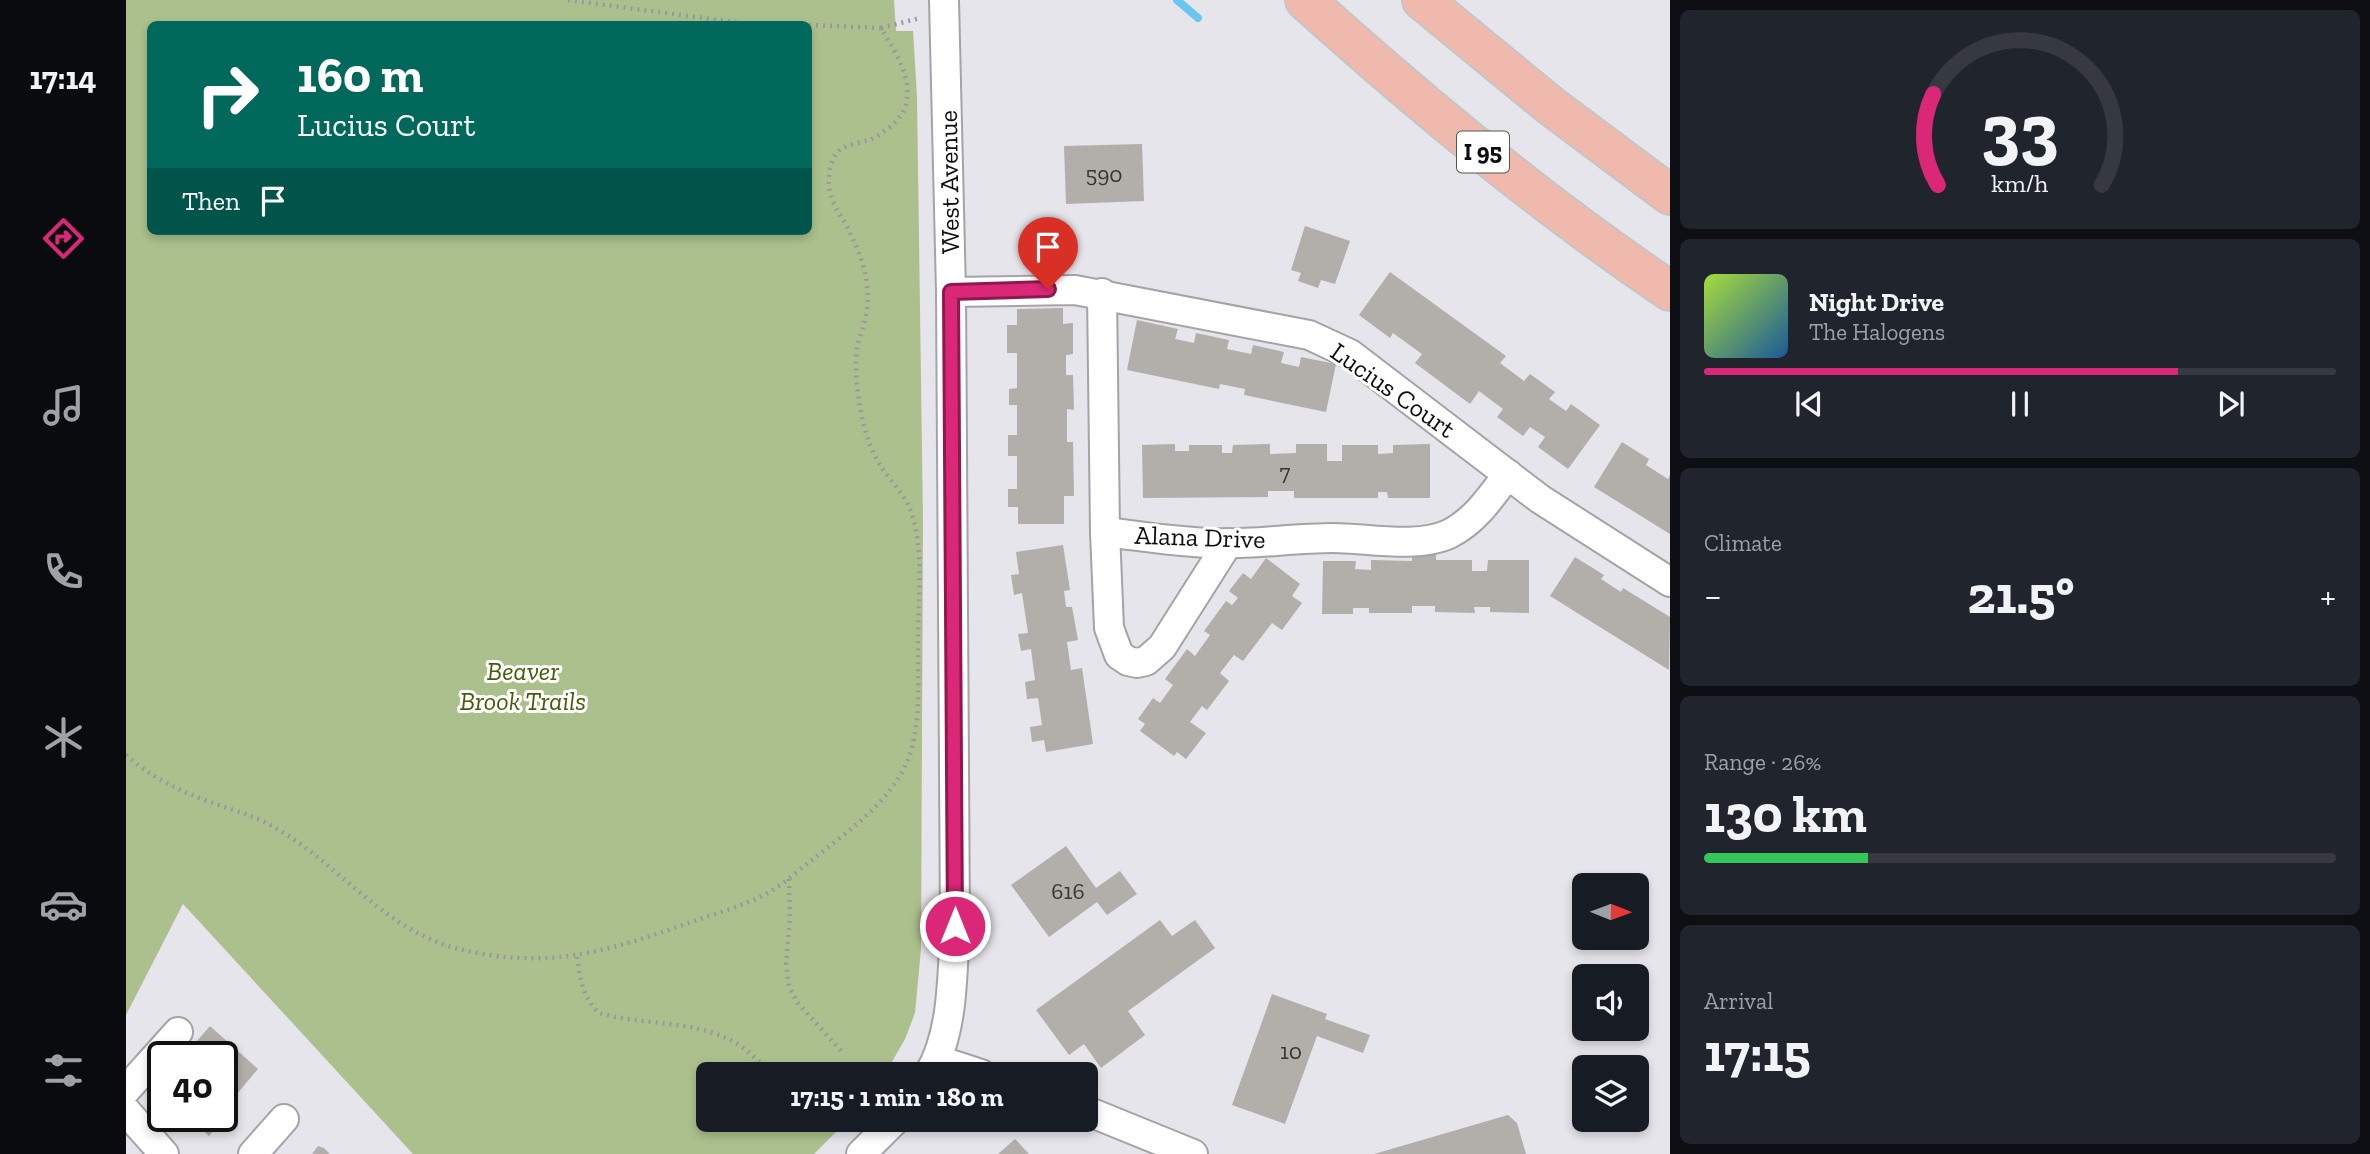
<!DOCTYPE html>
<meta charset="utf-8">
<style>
:root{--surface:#171b24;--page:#20242c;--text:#f1f3f6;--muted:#9ea1a6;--line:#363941;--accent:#db2777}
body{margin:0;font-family:"Zilla Slab",serif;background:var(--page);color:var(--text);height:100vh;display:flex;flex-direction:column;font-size:26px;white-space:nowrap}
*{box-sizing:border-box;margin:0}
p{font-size:23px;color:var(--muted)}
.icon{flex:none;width:38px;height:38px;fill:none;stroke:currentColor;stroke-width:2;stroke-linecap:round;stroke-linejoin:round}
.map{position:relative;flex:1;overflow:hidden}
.details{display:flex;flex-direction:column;gap:10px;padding:10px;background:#0d0f14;width:700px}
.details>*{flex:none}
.banner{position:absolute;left:21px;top:21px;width:665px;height:214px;border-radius:10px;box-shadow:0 4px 10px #0003;background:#00695c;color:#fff;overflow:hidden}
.needle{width:46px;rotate:91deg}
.tools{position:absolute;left:1446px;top:873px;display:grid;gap:14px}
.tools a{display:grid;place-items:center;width:77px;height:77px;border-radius:10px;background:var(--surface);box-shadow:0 4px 10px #0003;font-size:35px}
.speed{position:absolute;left:21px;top:1041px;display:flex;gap:14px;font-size:35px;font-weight:700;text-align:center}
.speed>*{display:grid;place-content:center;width:91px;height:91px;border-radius:50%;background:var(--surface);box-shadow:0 4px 10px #0003;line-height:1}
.speed .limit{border:4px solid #111;border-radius:10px;background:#fff;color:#111}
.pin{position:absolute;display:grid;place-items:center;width:60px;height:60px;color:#fff;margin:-72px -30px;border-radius:50% 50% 50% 0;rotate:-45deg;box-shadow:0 0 7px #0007}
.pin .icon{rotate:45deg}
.me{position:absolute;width:77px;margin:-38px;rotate:0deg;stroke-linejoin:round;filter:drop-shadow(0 0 5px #0008)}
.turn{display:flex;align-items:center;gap:24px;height:147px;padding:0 35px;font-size:32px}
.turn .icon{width:91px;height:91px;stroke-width:2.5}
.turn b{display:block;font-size:49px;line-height:60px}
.then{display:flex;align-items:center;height:66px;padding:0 35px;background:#0003;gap:14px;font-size:26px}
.big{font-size:52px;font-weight:800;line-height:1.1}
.details .widget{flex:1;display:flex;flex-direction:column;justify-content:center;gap:10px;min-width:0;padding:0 24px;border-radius:10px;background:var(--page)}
.details .dial{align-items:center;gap:0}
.dial svg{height:182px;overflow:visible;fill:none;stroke:var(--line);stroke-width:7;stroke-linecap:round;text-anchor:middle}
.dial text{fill:var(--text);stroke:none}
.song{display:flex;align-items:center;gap:21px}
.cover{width:84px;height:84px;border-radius:10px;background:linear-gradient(135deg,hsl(80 70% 55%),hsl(210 70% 35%))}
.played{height:7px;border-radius:4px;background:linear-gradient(90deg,var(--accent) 75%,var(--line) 75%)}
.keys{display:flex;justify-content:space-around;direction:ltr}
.heat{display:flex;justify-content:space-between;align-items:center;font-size:38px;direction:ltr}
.charge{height:10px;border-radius:5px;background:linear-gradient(90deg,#34c759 26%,var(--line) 0)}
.trip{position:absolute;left:570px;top:1062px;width:402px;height:70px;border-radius:10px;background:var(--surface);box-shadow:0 4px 10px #0003;font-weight:800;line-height:70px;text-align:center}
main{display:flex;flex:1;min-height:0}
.dock{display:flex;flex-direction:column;width:126px;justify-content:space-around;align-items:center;background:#090b0e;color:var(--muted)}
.dock .icon{width:49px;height:49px}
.dock .current{color:var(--accent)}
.dock b{font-size:32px;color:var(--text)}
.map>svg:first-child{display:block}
</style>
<main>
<nav class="dock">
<b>17:14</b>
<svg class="icon current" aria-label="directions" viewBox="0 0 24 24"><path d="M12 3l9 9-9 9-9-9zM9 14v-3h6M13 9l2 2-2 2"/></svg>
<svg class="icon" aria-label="music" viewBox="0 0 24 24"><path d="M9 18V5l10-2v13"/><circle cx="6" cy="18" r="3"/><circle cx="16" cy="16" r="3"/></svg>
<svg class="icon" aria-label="phone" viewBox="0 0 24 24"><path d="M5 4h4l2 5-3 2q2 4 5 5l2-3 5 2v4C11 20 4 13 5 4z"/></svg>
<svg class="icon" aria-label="climate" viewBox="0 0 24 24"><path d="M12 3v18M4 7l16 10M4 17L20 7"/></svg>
<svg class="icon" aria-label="car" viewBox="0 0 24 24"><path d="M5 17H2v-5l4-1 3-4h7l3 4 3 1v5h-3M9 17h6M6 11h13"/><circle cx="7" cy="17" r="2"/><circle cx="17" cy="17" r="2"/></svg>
<svg class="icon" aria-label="filters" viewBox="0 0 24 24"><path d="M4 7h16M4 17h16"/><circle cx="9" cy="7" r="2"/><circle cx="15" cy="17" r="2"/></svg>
</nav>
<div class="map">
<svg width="1544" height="1154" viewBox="0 0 1544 1154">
<rect width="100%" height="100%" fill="#e6e5eb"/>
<path fill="#acc08d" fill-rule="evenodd" d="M0 0H768L770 31H787L791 96 797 522 795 949 789 1013 779 1039 759 1074H583V1120H722L688 1154H287L57 904 0 1015ZM24 24H682V231H24Z"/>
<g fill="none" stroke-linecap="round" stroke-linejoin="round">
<polyline stroke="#69c6ef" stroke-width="8" points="1051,0 1072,18"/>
</g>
<g fill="#b2aea9">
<polygon points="1016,144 1018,201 940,204 938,146"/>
<polygon points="1179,226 1224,241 1209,284 1195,280 1192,288 1172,281 1175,273 1165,270"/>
<polygon points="1264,272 1380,356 1374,363 1398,381 1404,374 1429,392 1423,399 1440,411 1445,404 1474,425 1442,469 1412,447 1419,437 1404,427 1397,436 1371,417 1377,409 1353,391 1344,404 1289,363 1296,354 1267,333 1264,338 1233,315"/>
<polygon points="937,308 937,324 947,323 947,354 940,355 940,375 947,375 948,410 941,409 941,442 947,442 948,496 938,496 938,524 892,524 892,507 882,507 882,489 891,489 891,456 882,456 882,435 891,435 891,405 883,405 883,389 891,388 891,353 881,353 881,325 891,325 891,309"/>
<polygon points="1011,320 1052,329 1049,339 1068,343 1070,333 1103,340 1101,349 1125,354 1127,345 1158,352 1155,363 1173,367 1175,357 1210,364 1200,412 1118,395 1119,389 1094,384 1093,389 1001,370"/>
<polygon points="1496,442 1523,459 1520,465 1542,479 1544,475 1544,534 1468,487"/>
<polygon points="1049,444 1049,451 1063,451 1063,445 1096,445 1096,453 1106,453 1107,445 1144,444 1144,454 1170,453 1170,444 1201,444 1201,461 1216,461 1216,445 1252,445 1252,454 1267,453 1267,445 1304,444 1304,498 1262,498 1261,492 1252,492 1252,498 1168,498 1168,491 1142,491 1142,497 1017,498 1016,445"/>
<polygon points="937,545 944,590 938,591 940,607 946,607 952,640 941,642 945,670 956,668 967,744 920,752 918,740 906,742 904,727 916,725 912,698 901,699 899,682 909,680 905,649 895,651 892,634 902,633 896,593 888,595 885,575 893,574 890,552"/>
<polygon points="1286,555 1310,555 1310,560 1346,560 1346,571 1361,571 1362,560 1403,560 1403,613 1364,612 1364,607 1348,607 1349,613 1309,612 1309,606 1286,606 1286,613 1243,613 1243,608 1227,608 1227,614 1196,614 1197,561 1230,561 1229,569 1245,570 1245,560 1286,561"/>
<polygon points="1449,557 1478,575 1475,579 1495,592 1497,588 1544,617 1543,670 1424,596"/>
<polygon points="1140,558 1174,584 1166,596 1176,603 1156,630 1146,623 1117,661 1108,655 1094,673 1103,681 1081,710 1076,706 1064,722 1080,733 1060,759 1051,752 1048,756 1014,731 1019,724 1012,719 1027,698 1034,703 1047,685 1039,679 1061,649 1069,656 1084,635 1078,631 1100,601 1106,605 1112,598 1103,591 1117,573 1125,579"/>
<polygon points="940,846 970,888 994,871 1011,894 981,915 971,902 923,937 885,885"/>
<polygon points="1034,920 1046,936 1069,920 1089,948 1002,1011 1019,1035 975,1068 958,1044 943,1055 910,1010"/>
<polygon points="1146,994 1201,1014 1199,1019 1244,1035 1237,1053 1191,1036 1159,1124 1106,1105"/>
<polygon points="84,1026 132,1069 105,1101 109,1105 83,1136 61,1116 96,1116 96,1057 57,1057"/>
<polygon points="37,1081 37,1095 30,1089"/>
<polygon points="1382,1115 1391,1123 1400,1154 1248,1154"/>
<polygon points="889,1139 903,1154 872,1154"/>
<polygon points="192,1146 198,1148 204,1154 186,1154"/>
</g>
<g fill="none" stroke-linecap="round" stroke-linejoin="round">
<defs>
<g id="minor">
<polyline points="825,292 949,290 1183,335 1224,354 1414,499 1544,582"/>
<path d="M976 293 979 532C1014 536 1049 542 1085 543 1125 545 1166 538 1207 538 1241 538 1291 549 1323 534 1349 521 1365 497 1382 474"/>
<polyline points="979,532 983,628 993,655 1002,661 1011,663 1020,661 1036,647 1102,543"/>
<polyline points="812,1060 855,1074"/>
<path d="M803 1074C828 1032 826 974 829 926L825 292 818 0"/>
<polyline points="0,1090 52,1032"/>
<polyline points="0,1111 38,1154"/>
<polyline points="961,1111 1067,1154"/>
<polyline points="127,1154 158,1119"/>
<polyline points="735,1154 769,1120"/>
</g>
<g id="highway">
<path d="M1179 0C1295 104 1415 204 1544 291"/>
<polyline points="1296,0 1425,106 1544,195"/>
</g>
</defs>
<use href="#minor" stroke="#a5a3a9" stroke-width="32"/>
<use href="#highway" stroke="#c5c5c5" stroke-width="42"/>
<g stroke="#99989d" stroke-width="4.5" stroke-dasharray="2 5" stroke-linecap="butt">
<polyline points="442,0 622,24 679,24"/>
<polyline points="755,28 794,18"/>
<path d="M0 755C25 778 58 793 90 804 115 813 130 816 153 830 207 862 248 915 306 940 325 948 344 952 364 955 436 966 490 948 557 925 586 914 618 907 645 891 660 882 673 870 686 860 727 827 779 793 788 738 794 707 792 675 792 643 792 605 799 541 783 507 777 492 762 479 754 465 742 446 736 422 733 400 730 383 729 365 731 348 733 337 738 327 740 315 743 302 742 286 739 273 735 256 728 240 720 225 713 212 704 201 703 186 702 176 704 161 711 153 718 144 732 144 742 140 750 138 757 132 764 127 799 99 774 59 755 28L682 25"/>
<polyline points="663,879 664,919 660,963 663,986 671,1002 717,1053"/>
<path d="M451 957C454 978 456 997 473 1013 517 1026 568 1019 610 1043 624 1052 635 1064 647 1074"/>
</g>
<use href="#minor" stroke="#fff" stroke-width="28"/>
<use href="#highway" stroke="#efb9ad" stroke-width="38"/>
</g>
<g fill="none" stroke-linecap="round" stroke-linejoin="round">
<defs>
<polyline id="route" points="829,926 825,292 922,289"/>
</defs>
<use href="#route" stroke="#8e194d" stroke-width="18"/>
<use href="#route" stroke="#db2777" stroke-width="12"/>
</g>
<g text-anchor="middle" stroke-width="6" stroke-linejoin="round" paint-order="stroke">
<g font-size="23" fill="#363435">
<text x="978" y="182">590</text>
<text x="1159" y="480">7</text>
<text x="942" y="899">616</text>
<text x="1165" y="1059">10</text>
</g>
<rect fill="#fff" stroke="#565556" stroke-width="2" x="1331" y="131.5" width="52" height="41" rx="5"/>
<g font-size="24" font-weight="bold" fill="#0d0c0e">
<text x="1357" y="160">I 95</text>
</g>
<g font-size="26" fill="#0d0c0e" stroke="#fff">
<text transform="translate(823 182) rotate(-91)" y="9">West Avenue</text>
<text transform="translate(1267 390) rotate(35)" y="9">Lucius Court</text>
<text transform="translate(1074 537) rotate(2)" y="9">Alana Drive</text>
</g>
<g font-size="26" font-style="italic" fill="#455d06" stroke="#fff">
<text x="397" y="680">Beaver<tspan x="397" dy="30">Brook Trails</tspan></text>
</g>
</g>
</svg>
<div class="tools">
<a><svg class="needle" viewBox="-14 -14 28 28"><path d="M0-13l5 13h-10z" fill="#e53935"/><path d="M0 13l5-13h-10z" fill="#9ea1a6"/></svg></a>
<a><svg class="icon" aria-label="sound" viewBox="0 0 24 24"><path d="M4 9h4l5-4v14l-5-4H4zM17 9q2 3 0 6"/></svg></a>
<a><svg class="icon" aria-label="layers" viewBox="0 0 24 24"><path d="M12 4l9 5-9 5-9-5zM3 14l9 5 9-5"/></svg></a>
</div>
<div class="speed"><div class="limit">40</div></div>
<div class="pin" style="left:922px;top:289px;background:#d93025"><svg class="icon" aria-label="arrive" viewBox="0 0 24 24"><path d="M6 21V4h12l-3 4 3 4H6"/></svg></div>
<svg class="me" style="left:829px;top:926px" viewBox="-20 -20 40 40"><circle r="17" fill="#db2777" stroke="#fff" stroke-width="3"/><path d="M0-11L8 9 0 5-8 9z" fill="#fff"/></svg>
<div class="trip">17:15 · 1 min · 180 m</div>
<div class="banner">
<div class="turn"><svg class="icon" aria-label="right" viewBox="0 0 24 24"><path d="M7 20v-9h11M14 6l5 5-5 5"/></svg><div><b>160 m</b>Lucius Court</div></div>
<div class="then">Then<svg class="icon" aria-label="arrive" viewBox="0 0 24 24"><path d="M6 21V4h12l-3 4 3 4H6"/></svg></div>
</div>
</div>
<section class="details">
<div class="widget dial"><svg viewBox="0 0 100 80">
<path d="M14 69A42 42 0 1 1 86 69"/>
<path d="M14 69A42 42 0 0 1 12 29" stroke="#db2777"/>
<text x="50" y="56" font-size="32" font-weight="700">33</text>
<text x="50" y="72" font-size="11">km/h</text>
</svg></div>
<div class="widget">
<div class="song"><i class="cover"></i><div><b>Night Drive</b><p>The Halogens</p></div></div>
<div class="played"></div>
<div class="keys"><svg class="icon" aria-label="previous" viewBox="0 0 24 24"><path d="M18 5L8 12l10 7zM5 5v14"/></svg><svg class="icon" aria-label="pause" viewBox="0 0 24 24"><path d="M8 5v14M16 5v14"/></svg><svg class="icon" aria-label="next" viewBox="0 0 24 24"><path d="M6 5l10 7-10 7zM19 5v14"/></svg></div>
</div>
<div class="widget"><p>Climate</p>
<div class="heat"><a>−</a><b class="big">21.5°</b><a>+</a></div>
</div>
<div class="widget"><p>Range · 26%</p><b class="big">130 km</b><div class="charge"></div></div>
<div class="widget"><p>Arrival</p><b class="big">17:15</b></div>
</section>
</main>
